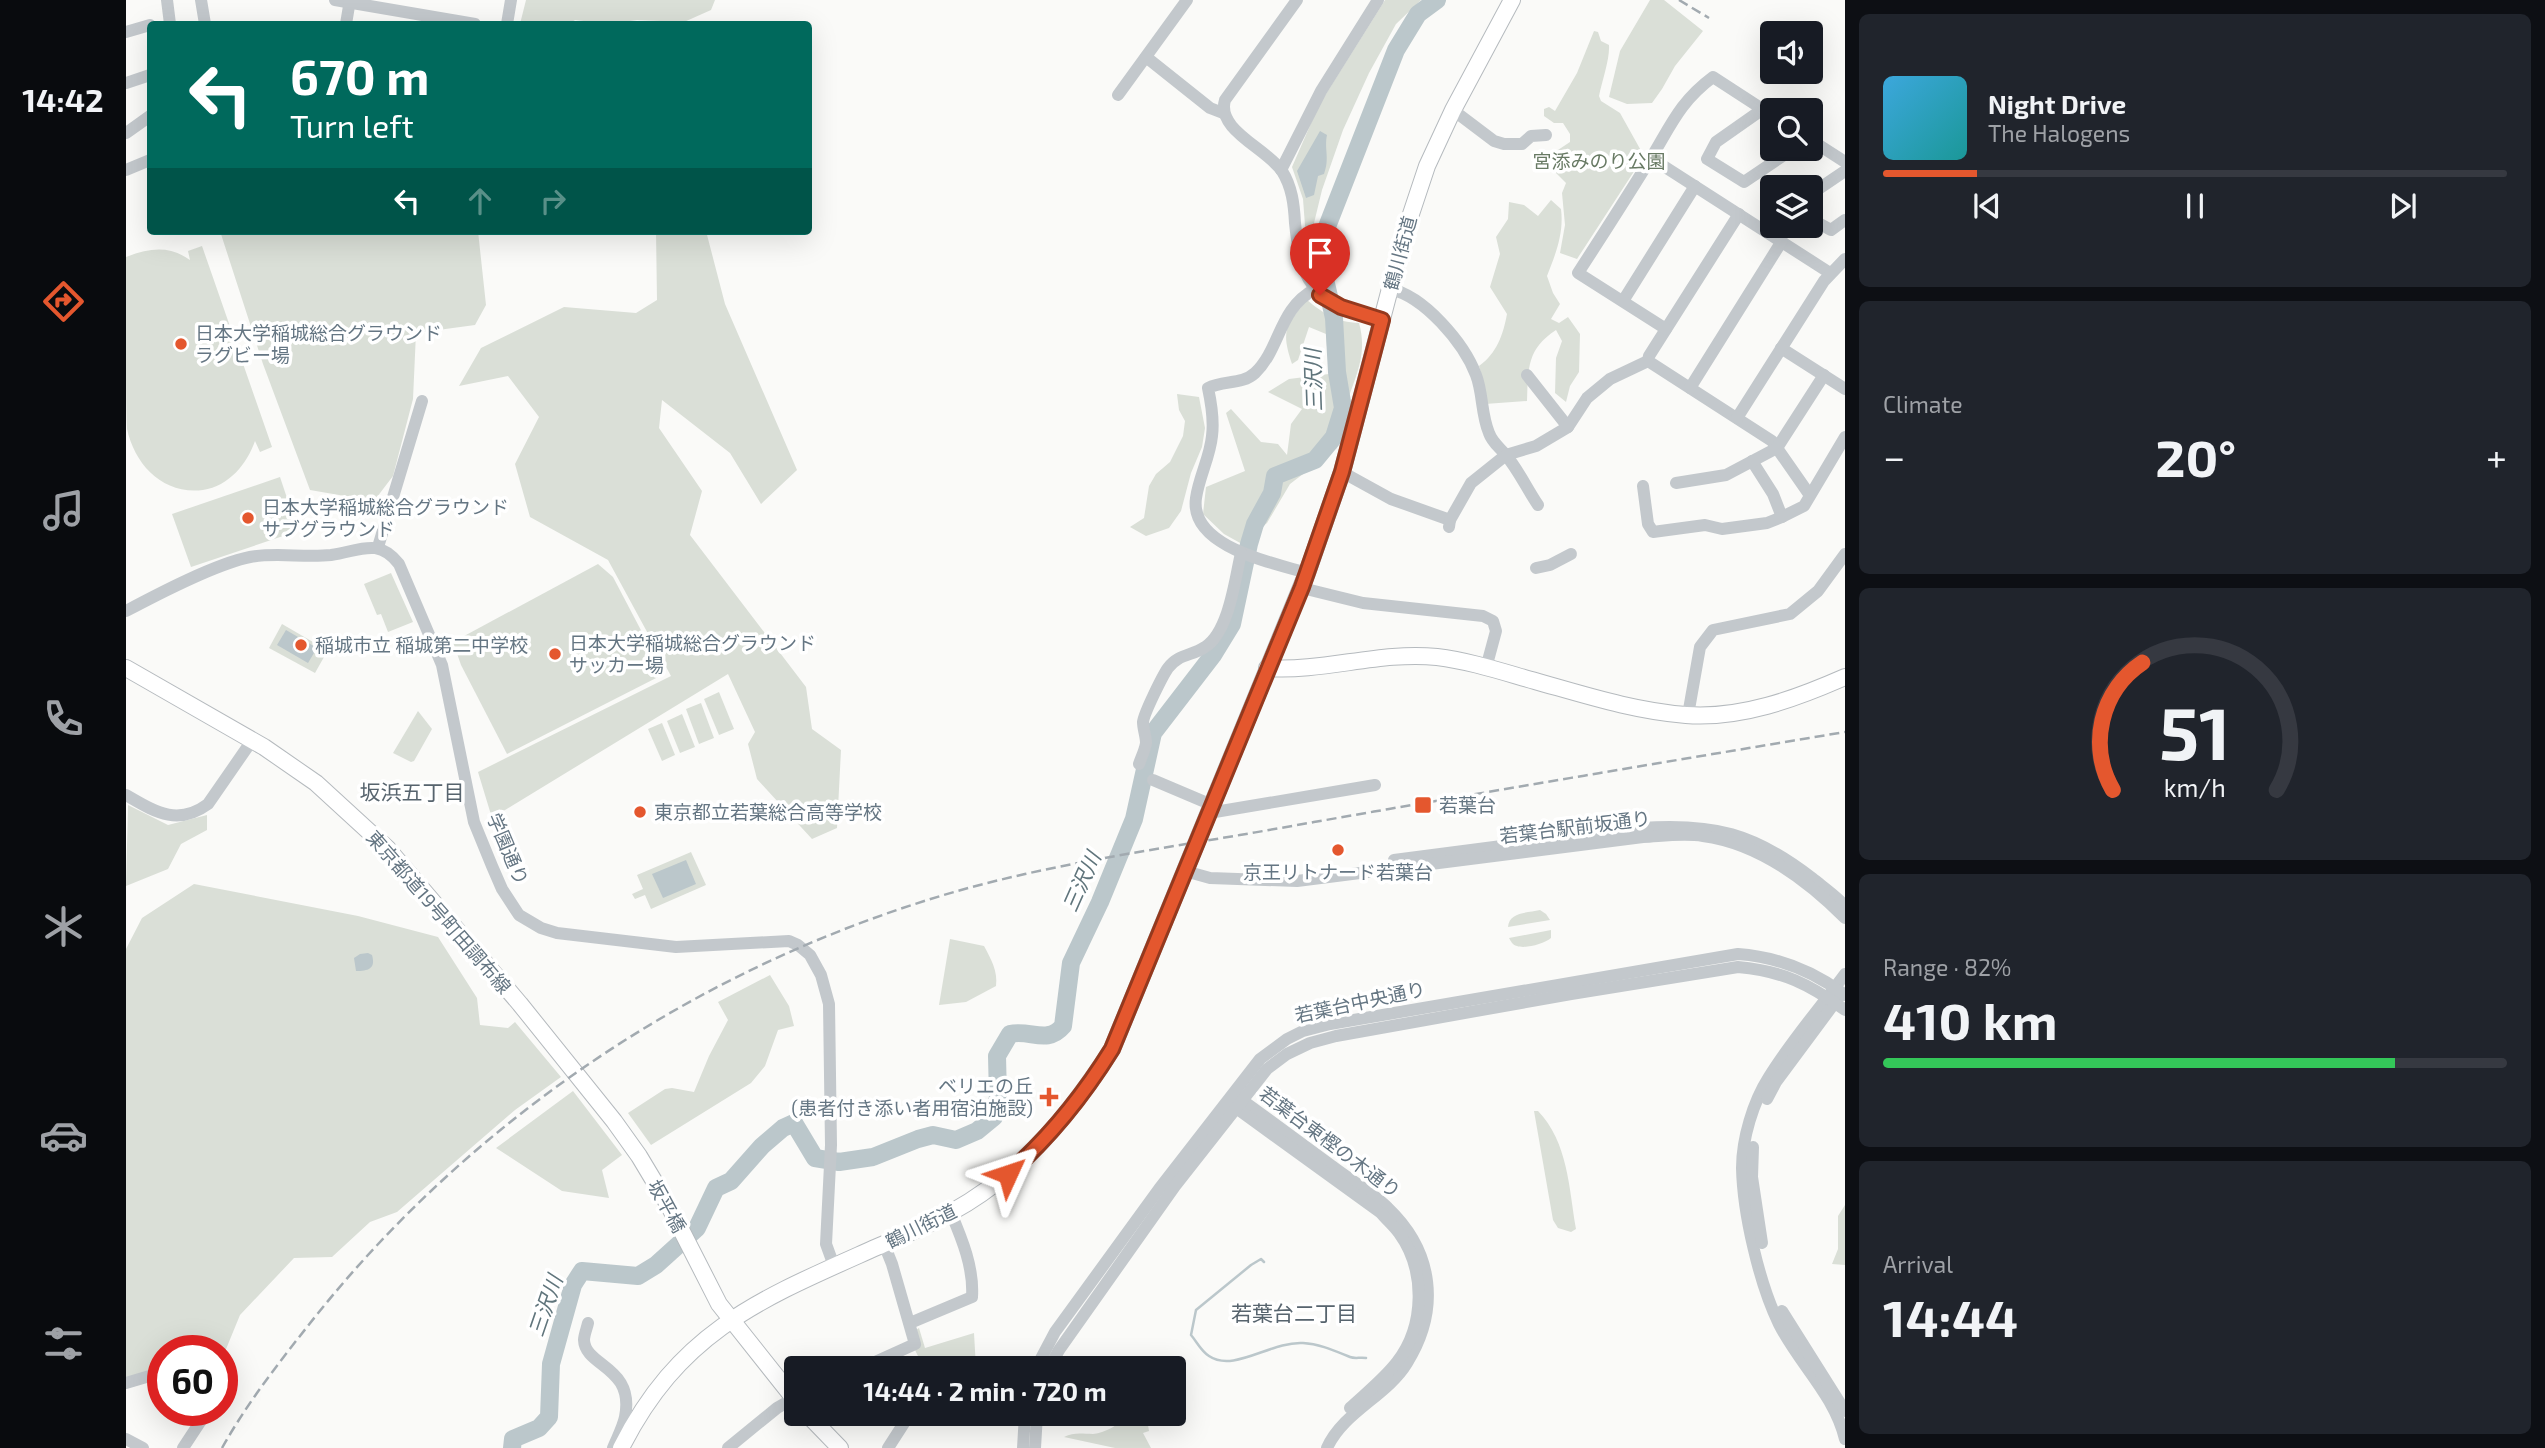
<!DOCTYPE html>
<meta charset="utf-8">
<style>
:root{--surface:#171b24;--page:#20242c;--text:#f1f3f6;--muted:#9ea1a6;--line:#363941;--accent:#e4572e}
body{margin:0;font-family:"Exo 2","Noto Sans JP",sans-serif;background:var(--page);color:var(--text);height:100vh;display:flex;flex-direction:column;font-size:26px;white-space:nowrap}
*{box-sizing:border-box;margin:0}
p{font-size:23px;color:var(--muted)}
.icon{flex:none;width:38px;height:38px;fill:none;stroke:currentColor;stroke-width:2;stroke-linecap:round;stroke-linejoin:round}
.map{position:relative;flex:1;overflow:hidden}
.details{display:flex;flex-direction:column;gap:14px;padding:14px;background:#0d0f14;width:700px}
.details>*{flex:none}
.hud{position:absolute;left:21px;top:21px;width:665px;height:214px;border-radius:7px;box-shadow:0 7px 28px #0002;background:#00695c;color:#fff;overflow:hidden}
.buttons{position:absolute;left:1634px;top:21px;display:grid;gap:14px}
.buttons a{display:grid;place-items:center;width:63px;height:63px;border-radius:7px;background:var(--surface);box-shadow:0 7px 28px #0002;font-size:35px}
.speed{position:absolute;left:21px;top:1335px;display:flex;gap:14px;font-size:35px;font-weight:700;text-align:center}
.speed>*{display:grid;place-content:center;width:91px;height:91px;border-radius:50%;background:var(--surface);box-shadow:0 7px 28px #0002;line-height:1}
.speed .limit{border:10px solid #d22;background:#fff;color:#111}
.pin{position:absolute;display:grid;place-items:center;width:60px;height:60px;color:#fff;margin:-72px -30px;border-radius:50% 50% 50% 0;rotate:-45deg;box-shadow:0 0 7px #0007}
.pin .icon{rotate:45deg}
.me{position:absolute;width:77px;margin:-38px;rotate:48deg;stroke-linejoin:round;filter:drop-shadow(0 0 5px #0008)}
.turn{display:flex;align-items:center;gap:24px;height:147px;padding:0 28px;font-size:32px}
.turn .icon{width:91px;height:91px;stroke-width:2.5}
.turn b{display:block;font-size:49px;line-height:60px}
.lanes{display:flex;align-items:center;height:66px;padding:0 28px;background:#0003;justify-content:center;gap:35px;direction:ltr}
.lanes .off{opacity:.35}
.big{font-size:52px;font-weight:700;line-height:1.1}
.details .widget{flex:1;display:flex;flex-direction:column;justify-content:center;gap:10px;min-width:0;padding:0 24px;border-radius:10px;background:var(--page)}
.details .dial{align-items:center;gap:0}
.dial svg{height:182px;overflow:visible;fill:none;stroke:var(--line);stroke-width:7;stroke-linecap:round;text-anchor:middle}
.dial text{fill:var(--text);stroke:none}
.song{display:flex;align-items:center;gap:21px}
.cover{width:84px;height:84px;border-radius:10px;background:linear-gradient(135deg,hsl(200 70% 55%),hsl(180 70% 35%))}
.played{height:7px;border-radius:4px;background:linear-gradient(90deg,var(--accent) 15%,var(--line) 15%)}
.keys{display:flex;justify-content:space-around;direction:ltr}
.heat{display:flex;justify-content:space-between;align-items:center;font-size:38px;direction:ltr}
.charge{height:10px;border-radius:5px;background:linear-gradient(90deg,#34c759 82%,var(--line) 0)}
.trip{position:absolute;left:658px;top:1356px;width:402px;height:70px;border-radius:7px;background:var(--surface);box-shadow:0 7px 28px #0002;font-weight:700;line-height:70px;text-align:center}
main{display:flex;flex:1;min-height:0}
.tabs{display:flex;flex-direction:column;width:126px;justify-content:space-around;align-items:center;background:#090b0e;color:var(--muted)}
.tabs .icon{width:49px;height:49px}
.tabs .selected{color:var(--accent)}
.tabs b{font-size:32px;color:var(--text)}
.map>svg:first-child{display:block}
</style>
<main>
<nav class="tabs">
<b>14:42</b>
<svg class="icon selected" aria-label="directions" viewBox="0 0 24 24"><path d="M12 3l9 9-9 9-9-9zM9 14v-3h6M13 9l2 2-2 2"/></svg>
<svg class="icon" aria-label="music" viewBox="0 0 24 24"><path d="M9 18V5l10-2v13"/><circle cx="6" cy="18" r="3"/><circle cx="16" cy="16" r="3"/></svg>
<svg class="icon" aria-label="phone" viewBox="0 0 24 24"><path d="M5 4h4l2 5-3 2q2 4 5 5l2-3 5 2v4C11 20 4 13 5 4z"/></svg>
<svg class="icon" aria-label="climate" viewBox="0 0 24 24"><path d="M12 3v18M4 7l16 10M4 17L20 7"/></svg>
<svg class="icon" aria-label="car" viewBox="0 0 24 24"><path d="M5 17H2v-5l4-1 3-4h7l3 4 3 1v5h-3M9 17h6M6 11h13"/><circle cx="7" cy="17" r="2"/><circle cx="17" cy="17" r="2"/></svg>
<svg class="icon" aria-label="filters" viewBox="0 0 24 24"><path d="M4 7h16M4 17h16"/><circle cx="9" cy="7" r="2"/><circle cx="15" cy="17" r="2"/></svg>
</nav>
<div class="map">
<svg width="1719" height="1448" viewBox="0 0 1719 1448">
<rect width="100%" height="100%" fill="#fafaf8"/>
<g fill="#dadfd7">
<polygon points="400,0 589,0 585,10 558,22 511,20 483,24 449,20 443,24 394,24"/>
<polygon points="1259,0 1295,0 1270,24 1243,73 1217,130 1196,190 1181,252 1177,199 1166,167 1193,105"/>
<polygon points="1524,0 1538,0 1577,31 1549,66 1536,89 1526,103 1501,104 1483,97 1494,51"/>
<path d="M1468 31 1472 32 1475 41 1483 45C1484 59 1476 81 1473 96L1475 101 1494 113 1518 156 1451 259 1434 253 1439 225 1436 193 1440 183 1423 166 1416 165 1417 160 1444 142V134L1437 123H1428L1418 116V109L1423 107 1429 111 1451 73Z"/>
<path d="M1425 200 1435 209C1438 233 1430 253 1421 276L1427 293 1434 304 1425 319 1433 323 1442 317 1454 334 1453 372 1444 386 1440 402 1429 393 1430 358 1436 341 1430 330C1401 349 1402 368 1401 401L1359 404 1357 380 1353 366C1371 353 1377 335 1381 314L1364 287 1374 254 1370 237 1382 219 1383 202 1398 205 1412 216Z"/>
<polygon points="94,231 352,231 360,305 349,325 290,333 287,399 267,476 248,501 184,490 137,364"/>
<polygon points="530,231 580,231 599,304 671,470 635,504 604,453 536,400 533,428 576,491 564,535 680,687 686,729 715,750 711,828 686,839 631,779 622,744 629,732 602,674 366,818 352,772 545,676 482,560 404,517 389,464 413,417 382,376 333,386 355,348 438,307 510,313 531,300"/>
<path d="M76 246 146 447 134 452 129 441C121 464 103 486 77 490 37 495 9 465 1 429 0 408 0 376 0 354 0 321 0 289 0 257 23 248 43 245 64 260L62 251Z"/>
<path d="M1181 300C1198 314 1210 322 1233 323 1243 358 1226 382 1217 415 1213 426 1213 438 1211 448L1164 484 1141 523 1116 544 1098 534 1077 514 1080 487 1119 471 1100 413 1105 409 1135 442 1152 444 1161 455 1165 424 1176 409 1142 392 1163 379 1203 374 1200 334 1183 327 1172 360 1166 364C1155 331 1159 326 1181 300Z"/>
<polygon points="1051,394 1073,397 1079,428 1076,447 1065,473 1055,511 1043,528 1020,536 1004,527 1018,518 1023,486 1030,474 1044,462 1057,436 1059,421 1053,410"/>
<polygon points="154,477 172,531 65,567 46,514"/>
<polygon points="472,564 487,577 538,674 381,754 335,665 327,642"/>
<polygon points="265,573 287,622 262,632 255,614 251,615 238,584"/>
<polygon points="156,624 199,649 198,657 189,673 143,648"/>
<polygon points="593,692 608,729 593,735 578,699"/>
<polygon points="575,703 588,738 573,744 560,709"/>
<polygon points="292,711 306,729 288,761 285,762 267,753"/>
<polygon points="556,714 569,747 554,753 541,721"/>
<polygon points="536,723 549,755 536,761 522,729"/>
<polygon points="2,805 42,825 81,815 81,830 55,844 42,869 0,886"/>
<polygon points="565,852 580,885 525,909 519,895 509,899 506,894 517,889 511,875"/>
<polygon points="68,884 232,916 312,937 351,998 354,1025 382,1028 389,1022 435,1077 389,1110 271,1212 244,1222 206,1257 168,1258 114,1315 98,1354 97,1397 96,1351 37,1351 37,1370 0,1382 0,949 16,918"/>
<path d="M1414 910 1420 914 1424 920 1382 927C1383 912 1401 913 1414 910Z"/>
<path d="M1425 930V938C1418 944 1399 949 1391 946 1386 945 1385 941 1383 938Z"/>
<path d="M824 939 858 946C865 959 872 971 870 986L840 1002 813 1005Z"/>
<polygon points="644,975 663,1006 668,1026 652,1030 639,1066 625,1083 525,1145 502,1113 539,1089 546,1088 568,1092 583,1056 602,1020 592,1002"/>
<polygon points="447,1091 496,1155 476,1170 483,1198 436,1191 370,1148"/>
<path d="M1408 1111H1412C1442 1142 1443 1188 1450 1229L1445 1232 1432 1228 1427 1220Z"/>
<polygon points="1719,1205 1719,1265 1706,1264 1712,1249 1712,1216"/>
<polygon points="793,1328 799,1348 848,1333 850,1368 799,1368 797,1357 792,1356 789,1350 790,1330"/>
<path d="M1002 1414 1024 1415 1021 1419 1023 1431 1017 1433 1025 1448H989L938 1437C948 1432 956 1434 967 1434 980 1433 994 1424 1002 1414Z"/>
</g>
<g fill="#bbc7cb">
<path d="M1194 131 1201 135C1198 149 1204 158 1198 174L1192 176 1188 195 1180 198 1171 171Z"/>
<polygon points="160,630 191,648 182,663 151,645"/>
<polygon points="560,860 570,884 537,898 526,874"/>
<path d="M242 953 246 955C250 969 242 971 230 971L228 958 234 954Z"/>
</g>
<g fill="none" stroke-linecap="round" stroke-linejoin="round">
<path stroke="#bbc7cb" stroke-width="2.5" d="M1138 1262 1135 1259 1125 1265 1070 1310 1065 1335C1071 1342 1075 1351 1083 1356 1108 1373 1145 1341 1177 1343 1194 1344 1209 1351 1224 1357 1229 1359 1234 1357 1240 1358"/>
<path stroke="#bbc7cb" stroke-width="18" d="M386 1448 387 1439 413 1428 423 1417 425 1364 447 1285 456 1271 512 1276 530 1265 571 1228 590 1188 605 1181 636 1146 657 1128 668 1123 689 1158 713 1162 747 1157 792 1139 807 1135 830 1140 851 1131 868 1117 872 1097 871 1056 884 1034C904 1029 921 1045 937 1026L945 963 974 902 1008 819 1027 733 1087 655 1106 624 1123 544 1129 524 1146 493 1149 476 1189 460 1208 437 1217 408 1211 372 1208 318 1195 262 1197 237 1270 50 1292 14 1311 0"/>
<defs>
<g id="major">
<polyline points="0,668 138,747 190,783 262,849 394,1004 488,1121 513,1156 543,1206 593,1304 670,1401"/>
<path d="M1141 668C1198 672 1254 651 1311 657 1344 661 1377 672 1409 681 1459 695 1508 711 1560 715 1615 719 1669 699 1719 677"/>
<polyline points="681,1414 714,1448"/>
<path d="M495 1448C555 1329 637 1298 751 1247 776 1236 801 1226 824 1213 894 1175 944 1115 986 1049L1181 573 1216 472 1278 235 1301 166 1327 110 1386 0"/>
</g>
</defs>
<use href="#major" stroke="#b5babe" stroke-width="18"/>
<g stroke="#c3c8cc" stroke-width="12">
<polyline points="41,0 44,24"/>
<polyline points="75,0 79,24"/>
<polyline points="209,0 349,24"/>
<path d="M1171 0 1099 100C1090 130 1140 148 1156 171 1166 187 1168 204 1169 223 1176 294 1192 299 1256 320"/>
<polyline points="220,24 224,0"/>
<polyline points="381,24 385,0"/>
<polyline points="0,32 24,25"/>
<polyline points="1020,57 1084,108 1097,113"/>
<polyline points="0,83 24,75"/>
<polyline points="992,95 1061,0"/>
<polyline points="1637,109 1590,142 1581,159 1618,182 1667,149"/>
<polyline points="1327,110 1368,141 1378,144 1396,144 1405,136 1420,135"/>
<polyline points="0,133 24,116"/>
<polyline points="1685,140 1719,162"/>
<polyline points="1525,158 1704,273"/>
<polyline points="0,170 24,160"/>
<polyline points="1155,170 1195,91 1252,0"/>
<polyline points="1685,194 1719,171"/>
<polyline points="1613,214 1523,356 1522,361 1646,441 1683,494"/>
<polyline points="1685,219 1705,230 1719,220"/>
<path d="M1264 289C1298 296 1338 343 1350 375 1357 393 1355 414 1363 433 1366 442 1373 447 1379 454 1392 469 1401 489 1412 505"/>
<polyline points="1497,301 1569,186"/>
<path d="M1540 329 1452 273C1476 236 1499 200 1522 163 1544 128 1552 103 1587 77L1647 116"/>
<polyline points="1655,348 1719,389"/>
<polyline points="1401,375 1442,427"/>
<polyline points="1564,388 1656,241"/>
<polyline points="1611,418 1698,281 1719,259"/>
<polyline points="1626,461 1647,494 1656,517"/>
<polyline points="1216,472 1265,499 1324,520 1323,527"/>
<polyline points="1550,483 1600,475 1651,448 1698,375"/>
<polyline points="1517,486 1522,524 1527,532 1579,525 1596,529 1641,523 1656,517 1678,506 1719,437"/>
<polyline points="1324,520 1345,483 1380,455 1410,446 1442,427 1461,398 1484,379 1522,361"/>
<polyline points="252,547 296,401"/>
<polyline points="1410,568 1424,565 1445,554"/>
<path d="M1181 573C1148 563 1063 547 1070 498 1073 477 1084 457 1086 436 1088 421 1085 402 1082 388 1097 380 1116 385 1129 373 1155 348 1152 309 1189 289"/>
<polyline points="1176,588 1237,603 1357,616 1367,621 1370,631 1360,668"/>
<path d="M0 611C32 594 89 564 124 557 150 552 178 558 205 555 234 551 252 537 273 564L316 665 348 822 366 866 376 889 393 915 415 928 431 933 550 947 663 941 672 945 684 955 695 975 703 1004 705 1145 700 1244 708 1266"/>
<polyline points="1562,715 1574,647 1587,630 1664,614 1692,591 1719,554"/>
<path d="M1013 764C1015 758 1019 750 1020 743 1020 736 1017 729 1017 722 1018 713 1037 675 1042 668 1052 654 1066 656 1079 647 1103 632 1109 579 1115 553"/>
<polyline points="1027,780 1086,805"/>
<path d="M0 795C28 811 51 827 82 804L127 739"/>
<polyline points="1083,813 1249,785"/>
<path d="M1268 860 1515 828C1587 823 1628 833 1686 878 1697 887 1709 895 1719 906"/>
<path d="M1059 871 1084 878 1171 881 1517 837C1537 836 1557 833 1577 836 1631 843 1681 880 1719 918"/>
<path d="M1719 974C1694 1008 1665 1041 1643 1077 1627 1102 1616 1139 1616 1168 1617 1213 1633 1283 1653 1324 1673 1364 1708 1394 1719 1439"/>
<path d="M1110 1098 1116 1100C1146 1122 1176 1144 1206 1166 1224 1180 1246 1192 1262 1208 1308 1252 1314 1310 1281 1363 1261 1396 1217 1412 1201 1448"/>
<polyline points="1641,1099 1650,1082 1713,997"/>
<path d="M1107 1103 1110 1108 1255 1213C1261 1220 1268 1226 1273 1233 1300 1270 1299 1326 1271 1362 1258 1379 1240 1393 1224 1408"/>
<polyline points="1627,1147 1626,1177 1636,1243"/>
<polyline points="1656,1311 1719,1411"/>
<path d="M462 1323C461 1328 458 1335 458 1340 459 1367 509 1366 499 1417 497 1427 491 1438 487 1448"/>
<path d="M784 1323 846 1297C848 1268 836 1239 825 1213"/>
<polyline points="736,1368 789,1344 766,1264 758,1244"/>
<path d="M910 1368 929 1332 1033 1189 1134 1059 1161 1039 1177 1031 1204 1024 1612 954C1652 957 1686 970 1719 995"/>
<path d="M923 1368 933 1350 1049 1186 1141 1069 1161 1054 1184 1043 1210 1036 1445 994 1612 967C1657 971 1683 984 1719 1010"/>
<polyline points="0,1383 37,1372"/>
<polyline points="0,1439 17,1448"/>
<polyline points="57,1448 82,1410"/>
<polyline points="602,1448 651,1408 670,1397"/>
<polyline points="762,1448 780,1420 777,1414"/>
<polyline points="897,1448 899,1414"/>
<polyline points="909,1448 911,1414"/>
</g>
<use href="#major" stroke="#fff" stroke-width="16"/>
<g stroke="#a2aab0" stroke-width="2.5" stroke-dasharray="10 5" stroke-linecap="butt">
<polyline points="1553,0 1583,18"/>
<path d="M96 1448C120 1405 151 1365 181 1327 336 1129 551 981 789 904 904 866 1024 851 1143 830 1335 796 1527 764 1719 732"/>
</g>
</g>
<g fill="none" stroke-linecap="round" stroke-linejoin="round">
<defs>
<path id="route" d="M882 1174C924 1137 957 1096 986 1049L1176 587 1216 472 1256 320 1215 307 1194 295"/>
</defs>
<use href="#route" stroke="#94391e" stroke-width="18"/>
<use href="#route" stroke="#e4572e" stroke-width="12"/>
</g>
<g fill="#e4572e" stroke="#fff" stroke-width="2.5">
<circle cx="55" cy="344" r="7"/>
<circle cx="122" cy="518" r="7"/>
<circle cx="175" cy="645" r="7"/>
<circle cx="429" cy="654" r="7"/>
<rect x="1288" y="796" width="18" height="18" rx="3.5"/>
<circle cx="514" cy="812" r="7"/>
<circle cx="1212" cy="850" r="7"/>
<path d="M919.5 1086.5h7v7h7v7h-7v7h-7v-7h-7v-7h7z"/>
</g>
<g text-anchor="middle" stroke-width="7" stroke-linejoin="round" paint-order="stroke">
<g font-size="19" fill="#687a64" stroke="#fff">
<text x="1473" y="168">宮添みのり公園</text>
</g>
<g font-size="19" fill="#657683" stroke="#fff">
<text transform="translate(1274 253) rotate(-75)" y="7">鶴川街道</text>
<text transform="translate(1449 827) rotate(-7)" y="7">若葉台駅前坂通り</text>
<text transform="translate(382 849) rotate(67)" y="7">学園通り</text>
<text transform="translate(313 912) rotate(49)" y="7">東京都道19号町田調布線</text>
<text transform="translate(1234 1002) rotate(-12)" y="7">若葉台中央通り</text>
<text transform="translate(1204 1142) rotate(37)" y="7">若葉台東樫の木通り</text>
<text transform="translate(541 1206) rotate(61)" y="7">坂平橋</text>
<text transform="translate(795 1226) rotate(-26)" y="7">鶴川街道</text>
</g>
<g font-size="19" fill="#657683" stroke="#fff" text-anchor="start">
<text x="69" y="340">日本大学稲城総合グラウンド<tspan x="69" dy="22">ラグビー場</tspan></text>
<text x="136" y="514">日本大学稲城総合グラウンド<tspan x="136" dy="22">サブグラウンド</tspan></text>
<text x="443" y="650">日本大学稲城総合グラウンド<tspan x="443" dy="22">サッカー場</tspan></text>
<text x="189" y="652">稲城市立 稲城第二中学校</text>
<text x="1313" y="812">若葉台</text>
<text x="528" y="819">東京都立若葉総合高等学校</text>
<text x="1212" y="879" text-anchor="middle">京王リトナード若葉台</text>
<text x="907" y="1093" text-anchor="end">ベリエの丘<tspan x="907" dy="22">(患者付き添い者用宿泊施設)</tspan></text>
</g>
<g font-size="21" font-style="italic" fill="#60757c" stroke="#fff">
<text transform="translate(1188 380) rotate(-92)" y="7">三沢川</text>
<text transform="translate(956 882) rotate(-66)" y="7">三沢川</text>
<text transform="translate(420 1306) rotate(-71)" y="7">三沢川</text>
</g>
<g font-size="21" fill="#57646e" stroke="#fff">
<text x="286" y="800">坂浜五丁目</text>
<text x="1168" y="1321">若葉台二丁目</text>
</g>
</g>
</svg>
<div class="buttons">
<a><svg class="icon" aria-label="sound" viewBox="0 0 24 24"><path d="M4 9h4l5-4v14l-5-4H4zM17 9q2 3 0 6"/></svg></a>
<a><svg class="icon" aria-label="search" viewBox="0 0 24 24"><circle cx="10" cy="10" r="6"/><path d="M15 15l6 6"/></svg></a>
<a><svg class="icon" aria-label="layers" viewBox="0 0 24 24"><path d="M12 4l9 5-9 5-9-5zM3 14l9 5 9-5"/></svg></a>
</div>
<div class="speed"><div class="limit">60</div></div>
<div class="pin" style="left:1194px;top:295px;background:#d93025"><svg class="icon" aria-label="arrive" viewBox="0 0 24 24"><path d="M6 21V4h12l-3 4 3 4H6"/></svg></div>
<svg class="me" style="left:882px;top:1174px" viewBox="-20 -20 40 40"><path d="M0-17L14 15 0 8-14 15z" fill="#e4572e" stroke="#fff" stroke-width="4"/></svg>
<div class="trip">14:44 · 2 min · 720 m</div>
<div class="hud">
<div class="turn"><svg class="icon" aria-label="left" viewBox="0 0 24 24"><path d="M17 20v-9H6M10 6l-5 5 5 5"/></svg><div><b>670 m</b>Turn left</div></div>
<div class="lanes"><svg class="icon" aria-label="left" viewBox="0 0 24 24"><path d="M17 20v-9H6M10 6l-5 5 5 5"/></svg><svg class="icon off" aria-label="ahead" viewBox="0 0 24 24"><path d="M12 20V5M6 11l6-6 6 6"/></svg><svg class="icon off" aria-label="right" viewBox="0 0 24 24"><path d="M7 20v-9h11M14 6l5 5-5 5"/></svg></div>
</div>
</div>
<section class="details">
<div class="widget">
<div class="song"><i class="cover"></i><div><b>Night Drive</b><p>The Halogens</p></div></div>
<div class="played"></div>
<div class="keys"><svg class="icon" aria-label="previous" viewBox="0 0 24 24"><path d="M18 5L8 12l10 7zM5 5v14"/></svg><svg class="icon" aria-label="pause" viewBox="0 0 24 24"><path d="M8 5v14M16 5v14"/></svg><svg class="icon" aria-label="next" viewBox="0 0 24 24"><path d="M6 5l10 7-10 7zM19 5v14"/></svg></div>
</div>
<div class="widget"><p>Climate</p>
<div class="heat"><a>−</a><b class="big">20°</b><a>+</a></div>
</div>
<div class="widget dial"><svg viewBox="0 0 100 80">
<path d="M14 69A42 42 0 1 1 86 69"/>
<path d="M14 69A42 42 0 0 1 27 13" stroke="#e4572e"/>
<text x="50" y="56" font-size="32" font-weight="700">51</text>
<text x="50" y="72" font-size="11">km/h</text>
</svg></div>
<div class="widget"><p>Range · 82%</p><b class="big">410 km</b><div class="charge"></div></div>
<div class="widget"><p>Arrival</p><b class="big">14:44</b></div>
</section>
</main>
